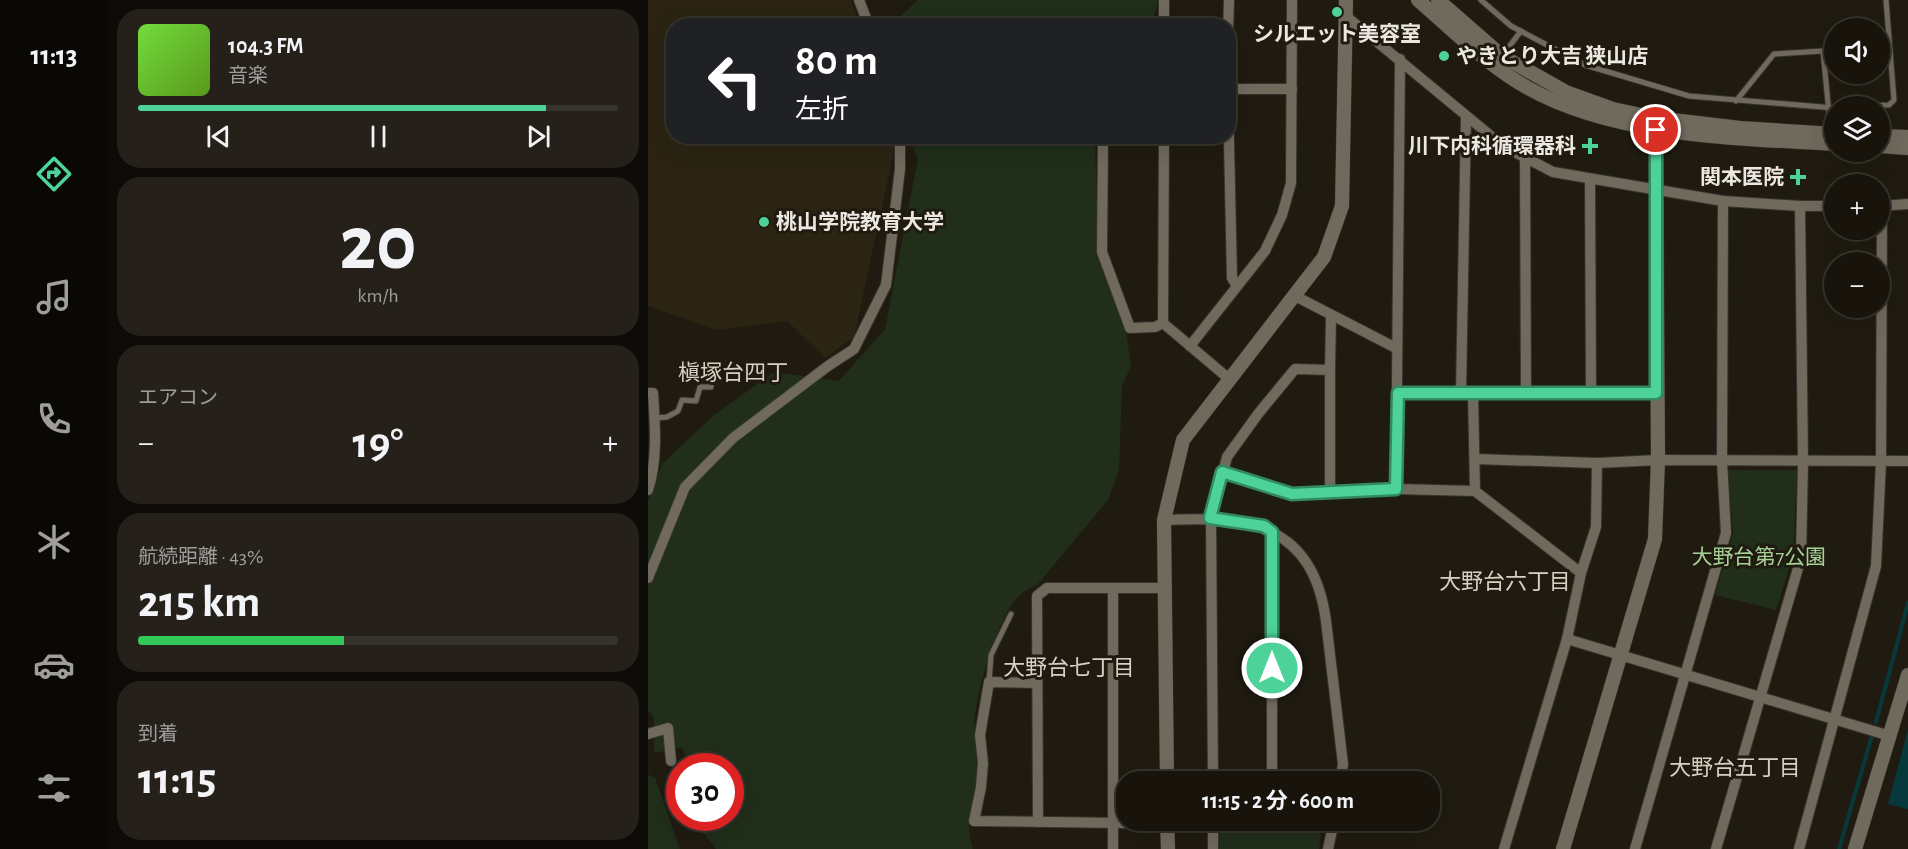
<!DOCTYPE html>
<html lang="ja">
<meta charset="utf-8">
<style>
:root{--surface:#18140c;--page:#25211a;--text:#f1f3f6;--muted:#9f9e9d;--line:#36332d;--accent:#4dd39a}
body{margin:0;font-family:"Alegreya Sans","Noto Sans JP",sans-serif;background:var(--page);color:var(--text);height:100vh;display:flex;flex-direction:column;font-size:22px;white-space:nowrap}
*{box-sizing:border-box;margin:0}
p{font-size:20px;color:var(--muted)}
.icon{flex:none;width:33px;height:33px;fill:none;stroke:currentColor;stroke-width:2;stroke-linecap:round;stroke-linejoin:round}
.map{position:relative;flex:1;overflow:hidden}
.panel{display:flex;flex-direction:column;gap:9px;padding:9px;background:#0d0b07;width:540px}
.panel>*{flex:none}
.top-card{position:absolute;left:18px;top:18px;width:570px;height:126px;border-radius:24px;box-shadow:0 6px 24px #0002,0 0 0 2px var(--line);background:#202124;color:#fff;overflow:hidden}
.fabs{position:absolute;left:1176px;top:18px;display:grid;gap:12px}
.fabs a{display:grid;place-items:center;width:66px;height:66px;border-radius:50%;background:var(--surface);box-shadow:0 6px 24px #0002,0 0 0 2px var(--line);font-size:30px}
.speed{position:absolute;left:18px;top:753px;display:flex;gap:12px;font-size:30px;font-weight:700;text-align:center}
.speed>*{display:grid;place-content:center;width:78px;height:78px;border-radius:50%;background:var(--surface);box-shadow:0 6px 24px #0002,0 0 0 2px var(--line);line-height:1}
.speed .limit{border:9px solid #d22;background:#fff;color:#111}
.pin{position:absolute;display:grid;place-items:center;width:51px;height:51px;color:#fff;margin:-26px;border:3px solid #fff;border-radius:50%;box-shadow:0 2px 6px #0007}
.me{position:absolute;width:66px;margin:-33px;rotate:0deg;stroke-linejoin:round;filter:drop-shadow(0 0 4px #0008)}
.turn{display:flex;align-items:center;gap:21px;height:126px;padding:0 30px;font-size:27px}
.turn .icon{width:78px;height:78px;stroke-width:2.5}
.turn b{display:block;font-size:42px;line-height:51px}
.big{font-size:45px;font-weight:700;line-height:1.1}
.panel .tile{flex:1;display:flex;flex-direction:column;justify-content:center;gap:9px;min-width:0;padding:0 21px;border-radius:24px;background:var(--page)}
.panel .dial{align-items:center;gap:0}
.dial b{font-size:78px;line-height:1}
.song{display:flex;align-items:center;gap:18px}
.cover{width:72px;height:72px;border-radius:9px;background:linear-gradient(135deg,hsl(100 70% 55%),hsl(90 70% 35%))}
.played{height:6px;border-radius:3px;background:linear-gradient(90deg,var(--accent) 85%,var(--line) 85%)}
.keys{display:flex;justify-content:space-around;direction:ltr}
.heat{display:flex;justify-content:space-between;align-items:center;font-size:33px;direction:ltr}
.charge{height:9px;border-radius:4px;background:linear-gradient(90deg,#34c759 43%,var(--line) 0)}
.trip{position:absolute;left:468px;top:771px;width:324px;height:60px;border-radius:24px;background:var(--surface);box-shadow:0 6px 24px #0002,0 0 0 2px var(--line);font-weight:700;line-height:60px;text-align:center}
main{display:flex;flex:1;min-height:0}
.menu{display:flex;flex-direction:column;width:108px;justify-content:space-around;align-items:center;background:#0a0805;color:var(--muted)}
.menu .icon{width:42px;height:42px}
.menu .current{color:var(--accent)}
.menu b{font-size:27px;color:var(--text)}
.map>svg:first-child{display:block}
</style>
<main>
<nav class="menu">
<b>11:13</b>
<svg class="icon current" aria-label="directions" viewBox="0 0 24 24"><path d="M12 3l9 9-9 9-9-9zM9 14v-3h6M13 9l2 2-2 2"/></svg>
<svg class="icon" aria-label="music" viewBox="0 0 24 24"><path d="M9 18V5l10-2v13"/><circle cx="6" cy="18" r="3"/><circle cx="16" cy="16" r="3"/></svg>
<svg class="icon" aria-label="phone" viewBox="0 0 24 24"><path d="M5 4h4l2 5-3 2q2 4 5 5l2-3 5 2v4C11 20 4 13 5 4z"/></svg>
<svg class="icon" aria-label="climate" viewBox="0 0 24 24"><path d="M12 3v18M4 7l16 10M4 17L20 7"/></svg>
<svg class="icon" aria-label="car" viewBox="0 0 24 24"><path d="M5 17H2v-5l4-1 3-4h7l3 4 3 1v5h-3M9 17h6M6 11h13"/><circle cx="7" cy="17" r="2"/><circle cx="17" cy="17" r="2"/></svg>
<svg class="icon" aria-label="filters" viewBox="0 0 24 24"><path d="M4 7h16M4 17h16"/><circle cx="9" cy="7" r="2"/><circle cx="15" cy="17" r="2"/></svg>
</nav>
<section class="panel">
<div class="tile">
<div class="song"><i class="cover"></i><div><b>104.3 FM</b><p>音楽</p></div></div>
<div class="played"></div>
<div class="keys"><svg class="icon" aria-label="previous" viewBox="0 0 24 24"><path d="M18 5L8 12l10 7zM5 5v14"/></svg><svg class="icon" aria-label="pause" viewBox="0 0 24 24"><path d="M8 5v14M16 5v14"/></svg><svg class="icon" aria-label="next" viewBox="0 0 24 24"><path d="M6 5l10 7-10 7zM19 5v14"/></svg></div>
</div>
<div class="tile dial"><b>20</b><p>km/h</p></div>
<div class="tile"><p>エアコン</p>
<div class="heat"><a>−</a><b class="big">19°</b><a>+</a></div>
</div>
<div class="tile"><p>航続距離 · 43%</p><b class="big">215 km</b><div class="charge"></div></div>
<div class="tile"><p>到着</p><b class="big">11:15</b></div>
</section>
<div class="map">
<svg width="1260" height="849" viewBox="0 0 1260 849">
<rect width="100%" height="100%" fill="#201b10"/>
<polygon fill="#2b2413" points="0,0 203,0 211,25 26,26 26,136 249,137 206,337 177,358 139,321 69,330 0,306"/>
<g fill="#202e1a">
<polygon points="270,0 511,0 503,25 242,26"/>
<path d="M260 137H447L449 210 456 270 479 337 483 366 474 386 471 470 460 500 390 584C381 588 374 592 368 599 350 620 329 689 327 717 325 738 331 761 328 781 324 806 316 825 325 849H68L50 825V818H82V766H43L34 748 6 753V717L0 711V501L14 464 66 415 126 372 191 381 237 329 270 158Z"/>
<polygon points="1080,470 1149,470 1145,556 1128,610 1067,595 1085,533"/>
<polygon points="0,775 7,778 32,849 0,849"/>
<polygon points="577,830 667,830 673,835 671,849 570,849 570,835"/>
</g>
<polygon fill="#07383b" points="1260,729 1260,809 1240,804"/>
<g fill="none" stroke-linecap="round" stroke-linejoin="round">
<g stroke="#07383b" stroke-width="4">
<polyline points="1228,722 1260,603"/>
<polyline points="1191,849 1225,732"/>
</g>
<defs>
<g id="service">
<polyline points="833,0 863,26 937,65 1041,96 1186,108"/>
<polyline points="854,56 873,31"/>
<polyline points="1088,101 1126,54 1175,51 1183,134"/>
<polyline points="1213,106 1241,105 1246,100 1238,0"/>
<polyline points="7,418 19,417 30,411 34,400 48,401 52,387 63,387 63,364"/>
<polyline points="341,682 343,655 363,614"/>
</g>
<g id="minor">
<polyline points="211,0 221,26"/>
<polyline points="699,17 855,146 905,172 1075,201 1152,206 1186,206"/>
<polyline points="516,26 516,0"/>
<polyline points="580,33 581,0"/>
<polyline points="580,89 644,89"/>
<polyline points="580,97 584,278 589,286"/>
<polyline points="455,136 454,252 482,328 507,327 515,323"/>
<polyline points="516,136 515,323 580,378"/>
<polyline points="877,158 878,392"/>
<polyline points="942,180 943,392"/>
<polyline points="1232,206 1260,204"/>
<polyline points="647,296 748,348"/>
<polyline points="542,346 617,251 634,215 643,183 644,0"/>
<polyline points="813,392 1008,393"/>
<path d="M0 393H5C7 424 10 460 0 490"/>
<polyline points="750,393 813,392 818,116"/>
<polyline points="827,459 949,463 1010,460 1260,461"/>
<polyline points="574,473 644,494 682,492 682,370"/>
<polyline points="748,489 827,491 825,393"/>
<polyline points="827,491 933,573 948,527 949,463"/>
<polyline points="682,492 748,489 752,59"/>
<path d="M516 520C600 516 665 523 678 621L695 764 692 782"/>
<polyline points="0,578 37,487 85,438 180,366 206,349 238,285 252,169 252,136"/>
<polyline points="465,588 465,849"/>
<polyline points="919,639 1242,736"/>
<polyline points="389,683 341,682 332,735 335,763 333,787 326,821 685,826"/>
<polyline points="0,734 20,728 23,761"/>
<polyline points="565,782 563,518 579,457 610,414 647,369 682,370 683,316"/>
<polyline points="624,782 624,532"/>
<polyline points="390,822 389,596 399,588 517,588"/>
<polyline points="565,849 565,820"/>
<polyline points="680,849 686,821"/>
<polyline points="856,849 919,639 933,573"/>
<polyline points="987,849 1078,533 1074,461 1075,201"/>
<polyline points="1068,849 1153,558 1155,462 1152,206"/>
<polyline points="1151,849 1228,566 1233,462 1234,205"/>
</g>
<g id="tertiary">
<path d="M770 0C805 30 839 65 880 88 967 137 1088 138 1186 144"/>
<polyline points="790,0 854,56 918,92 965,109 1007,118 1092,128 1186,134"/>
<polyline points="1232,136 1260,137"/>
<polyline points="1232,146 1260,148"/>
<polyline points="519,782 516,520 535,440 676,257 694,206 698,0"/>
<polyline points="519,820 520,849"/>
<polyline points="915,849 1007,539 1010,460 1008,130"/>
<polyline points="1207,849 1260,675"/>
</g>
</defs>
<use href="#service" stroke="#37332e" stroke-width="7"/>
<use href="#minor" stroke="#37332e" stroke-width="12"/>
<use href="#tertiary" stroke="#37332e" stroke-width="15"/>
<use href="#service" stroke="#706a5d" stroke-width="5"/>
<use href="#minor" stroke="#706a5d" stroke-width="10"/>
<use href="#tertiary" stroke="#706a5d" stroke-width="14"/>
</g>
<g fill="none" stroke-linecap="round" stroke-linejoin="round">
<defs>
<polyline id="route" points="624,668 624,532 616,526 562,518 574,472 644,494 748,489 750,393 1008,393 1008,130"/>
</defs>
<use href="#route" stroke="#328964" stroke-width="15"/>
<use href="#route" stroke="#4dd39a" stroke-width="10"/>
</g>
<g fill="#4dd39a" stroke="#201b10" stroke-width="2">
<circle cx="689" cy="12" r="6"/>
<circle cx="796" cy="56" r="6"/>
<path d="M939 137h6v6h6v6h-6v6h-6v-6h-6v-6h6z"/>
<path d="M1147 168h6v6h6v6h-6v6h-6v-6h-6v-6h6z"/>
<circle cx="116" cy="222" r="6"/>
</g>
<g text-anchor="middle" stroke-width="6" stroke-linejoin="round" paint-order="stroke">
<g font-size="21" font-weight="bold" fill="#ece8e1" stroke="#201b10" text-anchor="start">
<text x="689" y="41" text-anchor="middle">シルエット美容室</text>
<text x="808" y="63">やきとり大吉 狭山店</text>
<text x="928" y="153" text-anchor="end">川下内科循環器科</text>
<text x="1136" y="184" text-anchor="end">関本医院</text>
<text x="128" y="229">桃山学院教育大学</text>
</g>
<g font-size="21" fill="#a7d297" stroke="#201b10">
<text x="1111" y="564">大野台第7公園</text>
</g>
<g font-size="22" fill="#d8d1c3" stroke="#201b10">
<text x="85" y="380">槇塚台四丁</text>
<text x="857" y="589">大野台六丁目</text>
<text x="421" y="675">大野台七丁目</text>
<text x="1087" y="775">大野台五丁目</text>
</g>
</g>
</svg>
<div class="fabs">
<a><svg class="icon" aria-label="sound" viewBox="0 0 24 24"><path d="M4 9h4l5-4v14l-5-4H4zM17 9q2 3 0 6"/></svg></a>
<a><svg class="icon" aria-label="layers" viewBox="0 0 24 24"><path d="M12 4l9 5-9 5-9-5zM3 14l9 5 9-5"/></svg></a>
<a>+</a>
<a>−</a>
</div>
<div class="speed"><div class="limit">30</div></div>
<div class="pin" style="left:1008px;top:130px;background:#d93025"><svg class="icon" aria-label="arrive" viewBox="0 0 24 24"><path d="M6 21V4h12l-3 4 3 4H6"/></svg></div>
<svg class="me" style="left:624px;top:668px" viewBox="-20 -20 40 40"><circle r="17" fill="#4dd39a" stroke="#fff" stroke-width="3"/><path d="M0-11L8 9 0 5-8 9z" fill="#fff"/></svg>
<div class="trip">11:15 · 2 分 · 600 m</div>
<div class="top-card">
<div class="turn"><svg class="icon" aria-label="left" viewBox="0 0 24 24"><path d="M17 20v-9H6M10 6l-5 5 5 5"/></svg><div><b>80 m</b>左折</div></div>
</div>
</div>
</main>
